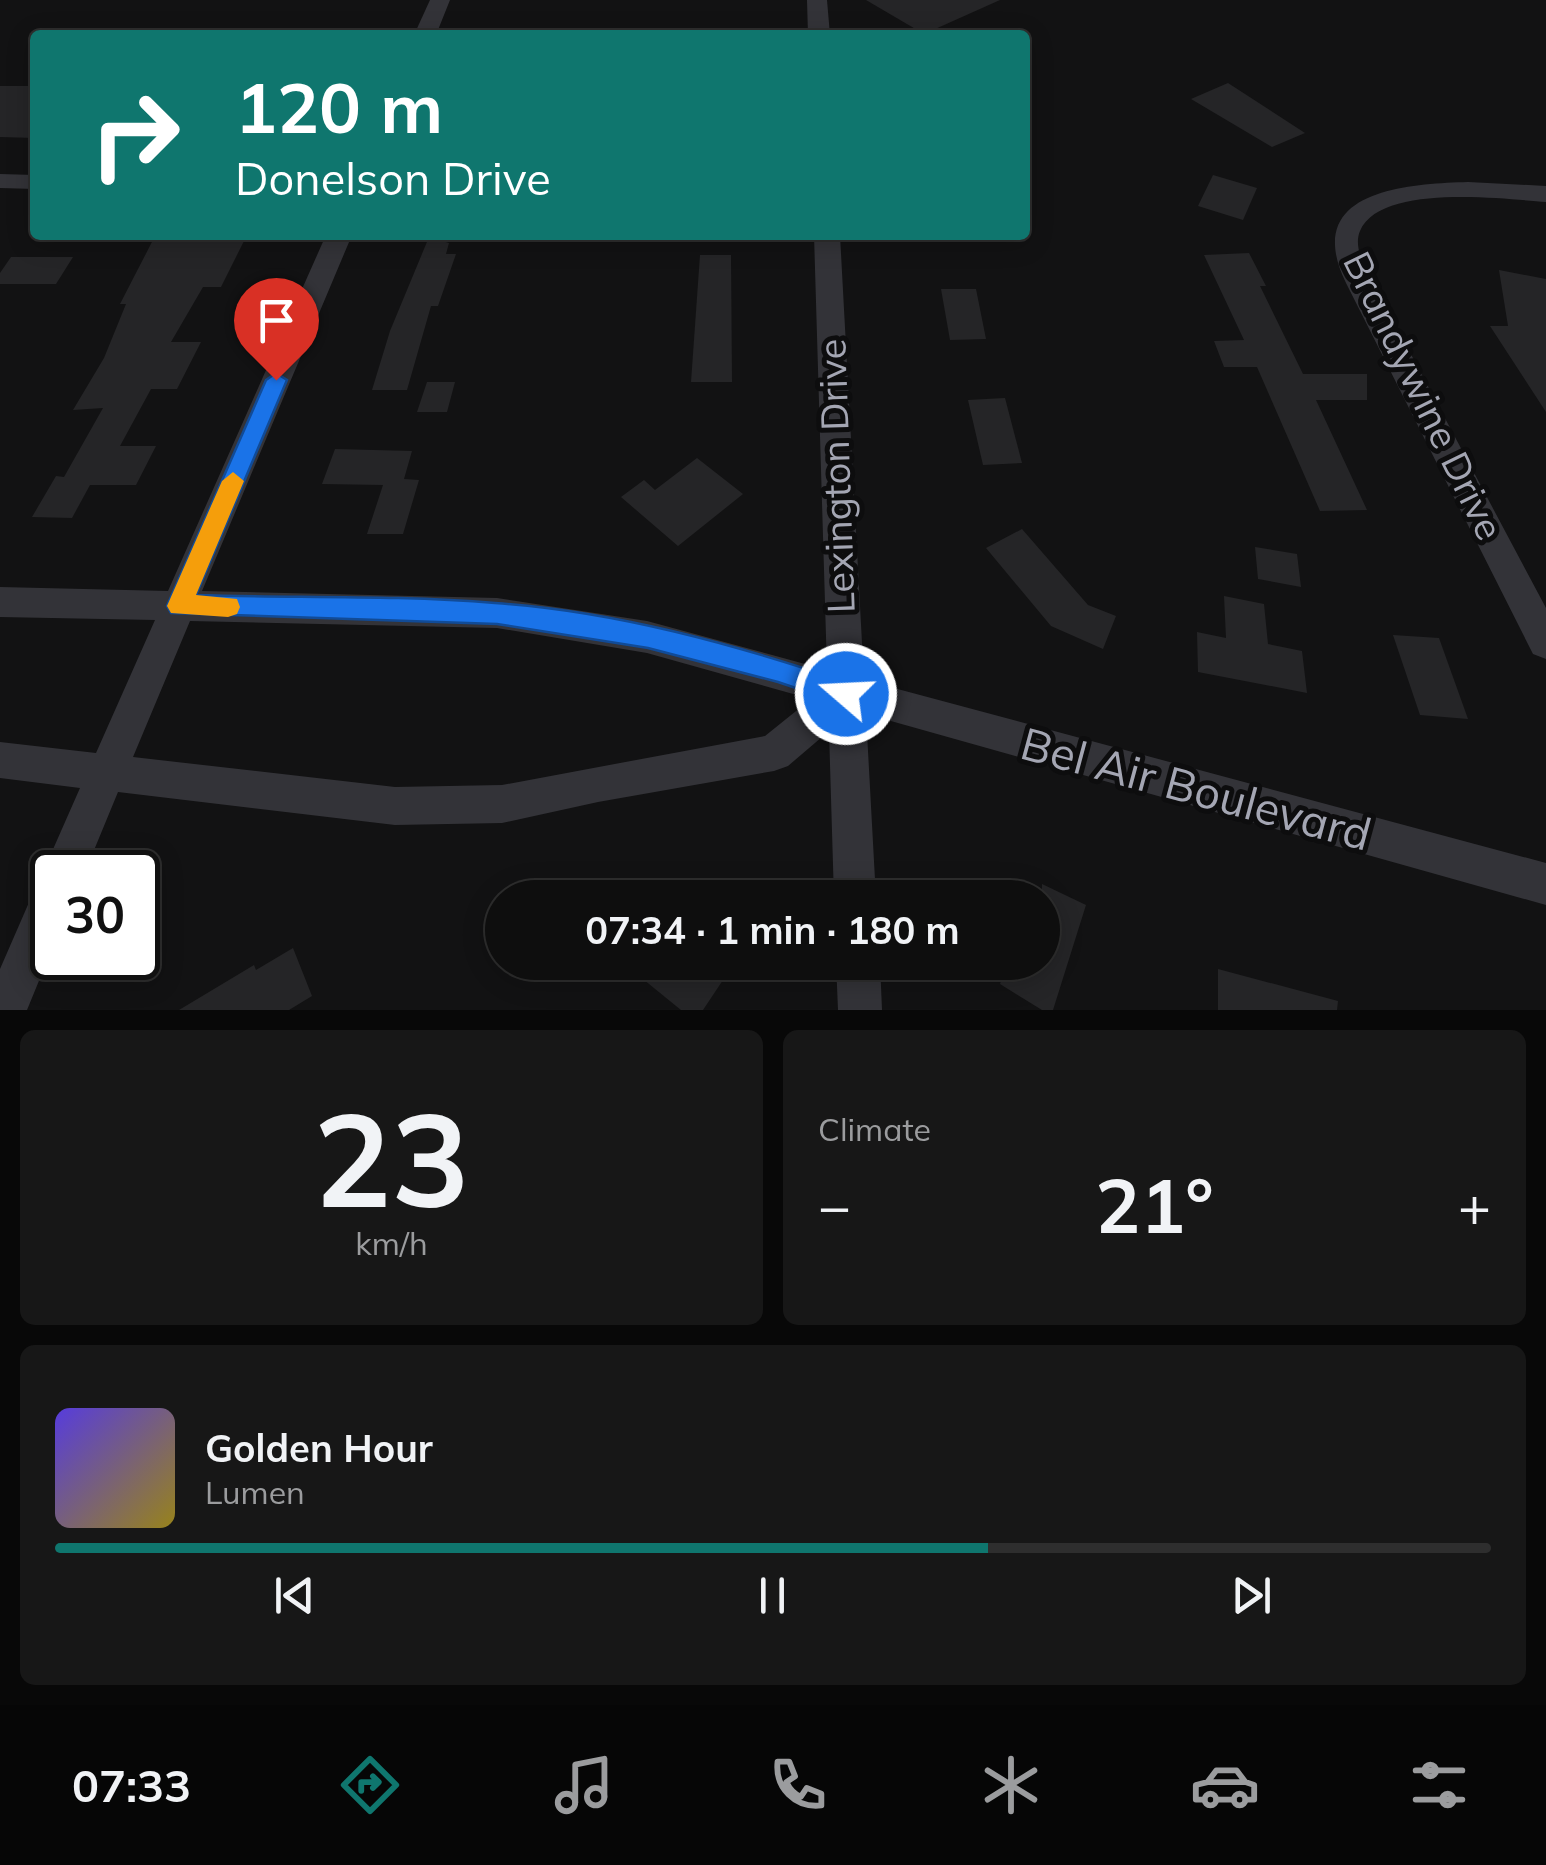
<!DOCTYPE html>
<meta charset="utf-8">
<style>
:root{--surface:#0e0e0e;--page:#171717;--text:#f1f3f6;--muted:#9b9c9e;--line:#2e2e2e;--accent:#0f766e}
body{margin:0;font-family:Mulish,sans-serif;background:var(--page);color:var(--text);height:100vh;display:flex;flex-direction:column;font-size:38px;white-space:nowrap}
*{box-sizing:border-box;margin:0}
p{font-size:32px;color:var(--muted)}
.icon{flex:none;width:55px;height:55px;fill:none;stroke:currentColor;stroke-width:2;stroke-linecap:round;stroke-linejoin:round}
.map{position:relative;height:1010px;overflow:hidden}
.side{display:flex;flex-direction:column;gap:20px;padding:20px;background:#080808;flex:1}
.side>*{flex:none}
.top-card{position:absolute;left:30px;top:30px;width:1000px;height:210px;border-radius:10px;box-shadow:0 5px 25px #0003,0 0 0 2px var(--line);background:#0f766e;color:#fff;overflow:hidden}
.speed{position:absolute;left:30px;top:850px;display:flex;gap:20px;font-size:50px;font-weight:700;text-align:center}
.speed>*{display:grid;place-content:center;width:130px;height:130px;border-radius:50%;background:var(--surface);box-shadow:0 5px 25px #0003,0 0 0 2px var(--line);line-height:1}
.speed .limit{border:5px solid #111;border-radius:15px;background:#fff;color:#111}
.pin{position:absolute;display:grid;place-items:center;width:85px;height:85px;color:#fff;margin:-102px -42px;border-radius:50% 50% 50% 0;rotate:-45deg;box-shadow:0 0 10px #0007}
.pin .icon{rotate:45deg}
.me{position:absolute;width:110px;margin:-55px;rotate:289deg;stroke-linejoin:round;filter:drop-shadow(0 0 8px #0008)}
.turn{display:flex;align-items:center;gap:35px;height:210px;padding:0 40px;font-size:45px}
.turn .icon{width:130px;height:130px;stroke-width:2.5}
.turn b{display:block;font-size:70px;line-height:85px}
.big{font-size:75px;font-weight:700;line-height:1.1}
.side .tile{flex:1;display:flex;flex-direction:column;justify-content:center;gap:15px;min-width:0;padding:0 35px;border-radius:15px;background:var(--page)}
.side .dial{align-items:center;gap:0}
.dial b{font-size:130px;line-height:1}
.song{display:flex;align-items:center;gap:30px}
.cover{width:120px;height:120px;border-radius:15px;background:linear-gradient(135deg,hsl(250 70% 55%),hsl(50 70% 35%))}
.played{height:10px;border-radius:5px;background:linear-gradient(90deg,var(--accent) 65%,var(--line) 65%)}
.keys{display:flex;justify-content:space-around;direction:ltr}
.heat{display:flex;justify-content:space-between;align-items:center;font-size:55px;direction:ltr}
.side .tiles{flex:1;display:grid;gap:20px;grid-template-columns:1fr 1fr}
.tile:last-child{grid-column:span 2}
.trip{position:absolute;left:485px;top:880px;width:575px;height:100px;border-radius:50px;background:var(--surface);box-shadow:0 5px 25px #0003,0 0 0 2px var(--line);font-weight:700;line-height:100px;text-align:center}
.menu{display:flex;height:160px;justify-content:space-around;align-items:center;background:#060606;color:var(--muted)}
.menu .icon{width:70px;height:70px}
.menu .active{color:var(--accent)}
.menu b{font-size:45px;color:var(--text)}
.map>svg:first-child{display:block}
</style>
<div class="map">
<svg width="1546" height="1010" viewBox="0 0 1546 1010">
<rect width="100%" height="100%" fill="#121213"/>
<g fill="#252527">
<polygon points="866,0 1000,0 924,34"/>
<polygon points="1228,83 1305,133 1272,147 1191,99"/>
<polygon points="0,86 35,86 35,138 0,137"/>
<polygon points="1213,175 1257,188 1243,220 1198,206"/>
<polygon points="429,237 449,243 446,254 456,254 438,306 431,306 407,390 372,390 390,331"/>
<polygon points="154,238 245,239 221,287 203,287 171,342 201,342 177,389 151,389 120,446 156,446 136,485 90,485 72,518 32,517 56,476 64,477 103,408 73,410 104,358 126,304 120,304"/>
<polygon points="1249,253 1266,286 1260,286 1303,374 1367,374 1367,400 1316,400 1367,510 1320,511 1257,367 1224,367 1214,341 1244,340 1204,255"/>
<polygon points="700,255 731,255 732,382 691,382"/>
<polygon points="11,257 73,257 56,284 0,284 0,273"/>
<polygon points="1499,270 1546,279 1546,412 1490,326 1508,326"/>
<polygon points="941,289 976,289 986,339 950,340"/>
<polygon points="427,382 455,382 447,412 417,412"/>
<polygon points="1005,398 1022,463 983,465 968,400"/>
<polygon points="335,449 412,451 404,479 419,480 403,534 367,534 383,485 322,484"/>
<polygon points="697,458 743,494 678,546 621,497 644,480 655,490"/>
<polygon points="1022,529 1088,605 1116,616 1103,649 1051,626 986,548"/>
<polygon points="1255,547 1297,554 1301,587 1258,579"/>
<polygon points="1224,596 1264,604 1268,644 1302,651 1307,693 1198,672 1197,632 1226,638"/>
<polygon points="1393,635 1439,638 1468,719 1420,715"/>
<polygon points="1042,884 1086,905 1053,1010 1042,1010 1000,984 1007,962 1042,962"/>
<polygon points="293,948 312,996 289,1010 179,1010 254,965 256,970"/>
<polygon points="622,962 735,962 703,1010 681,1010"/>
<polygon points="1218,969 1338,1001 1337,1010 1218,1010"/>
</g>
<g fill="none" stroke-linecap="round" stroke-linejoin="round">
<g fill="#333338" fill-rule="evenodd">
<polygon points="430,0 450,0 436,35 414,35"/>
<polygon points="807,0 827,0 830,35 808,35"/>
<polygon points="0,174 35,175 35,189 0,188"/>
<path d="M1468 182 1546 186V202C1505 199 1380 183 1360 231 1353 247 1365 268 1373 283L1546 608V659L1533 654 1346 283C1301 191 1404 184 1468 182Z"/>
<path d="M326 235H352L202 591 497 598 647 621 827 670 814 235H840L864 680 1546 863V905L866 714 876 898H834L829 731 788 766 774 771 598 802 502 823 395 825 118 792 85 872H52V949L27 1010H0V969L37 884 47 880 43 872 80 788 0 778V742L96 753 155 620 0 617V587L168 591ZM190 621 497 628 647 653 811 699 765 736 502 785 395 787 133 757Z"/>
<polygon points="836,962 880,962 882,1010 838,1010"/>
</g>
</g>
<path fill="#1a73e8" stroke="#114b97" stroke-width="2.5" d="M276 373 287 380 196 595C295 598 396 595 495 603 614 611 734 644 846 682L855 685 859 694 855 702 846 705 778 682 648 648 497 624 171 613 167 606 266 380Z"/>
<polygon fill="#f59e0b" points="233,472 244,481 196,595 237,599 240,607 237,614 228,617 171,613 167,606 222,481"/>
<g text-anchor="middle" stroke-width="10" stroke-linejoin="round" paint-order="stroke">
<g font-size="38" fill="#a4a6b3" stroke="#0d0d0e">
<text transform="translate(1423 396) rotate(64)" y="13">Brandywine Drive</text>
<text transform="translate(837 476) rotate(-92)" y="13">Lexington Drive</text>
</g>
<g font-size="45" fill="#a4a6b3" stroke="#0d0d0e">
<text transform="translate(1196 789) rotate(15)" y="16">Bel Air Boulevard</text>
</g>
</g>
</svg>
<div class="speed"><div class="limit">30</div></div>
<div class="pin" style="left:276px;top:380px;background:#d93025"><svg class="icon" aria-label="arrive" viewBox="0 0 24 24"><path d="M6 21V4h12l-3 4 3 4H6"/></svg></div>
<svg class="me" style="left:846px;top:694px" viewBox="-20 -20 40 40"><circle r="17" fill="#1a73e8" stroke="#fff" stroke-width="3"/><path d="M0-11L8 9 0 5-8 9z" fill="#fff"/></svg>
<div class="trip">07:34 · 1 min · 180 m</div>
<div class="top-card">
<div class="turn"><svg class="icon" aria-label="right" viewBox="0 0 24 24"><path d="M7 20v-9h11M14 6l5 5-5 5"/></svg><div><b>120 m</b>Donelson Drive</div></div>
</div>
</div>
<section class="side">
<div class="tiles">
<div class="tile dial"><b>23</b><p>km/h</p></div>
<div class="tile"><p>Climate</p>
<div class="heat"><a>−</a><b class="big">21°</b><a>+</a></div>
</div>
<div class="tile">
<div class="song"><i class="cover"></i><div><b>Golden Hour</b><p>Lumen</p></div></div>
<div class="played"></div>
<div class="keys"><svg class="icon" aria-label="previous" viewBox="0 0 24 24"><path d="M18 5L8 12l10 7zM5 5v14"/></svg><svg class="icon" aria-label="pause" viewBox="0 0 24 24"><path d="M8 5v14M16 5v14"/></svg><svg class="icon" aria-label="next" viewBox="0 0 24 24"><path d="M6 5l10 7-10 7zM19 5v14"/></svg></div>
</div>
</div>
</section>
<nav class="menu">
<b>07:33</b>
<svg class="icon active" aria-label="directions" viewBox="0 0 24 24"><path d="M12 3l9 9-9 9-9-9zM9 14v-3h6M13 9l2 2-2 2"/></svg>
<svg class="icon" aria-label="music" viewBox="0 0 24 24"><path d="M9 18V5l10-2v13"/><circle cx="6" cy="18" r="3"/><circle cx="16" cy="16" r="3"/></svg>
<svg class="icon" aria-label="phone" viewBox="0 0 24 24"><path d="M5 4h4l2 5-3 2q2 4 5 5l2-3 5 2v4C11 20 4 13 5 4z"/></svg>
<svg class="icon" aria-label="climate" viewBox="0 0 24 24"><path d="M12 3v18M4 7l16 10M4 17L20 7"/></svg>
<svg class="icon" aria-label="car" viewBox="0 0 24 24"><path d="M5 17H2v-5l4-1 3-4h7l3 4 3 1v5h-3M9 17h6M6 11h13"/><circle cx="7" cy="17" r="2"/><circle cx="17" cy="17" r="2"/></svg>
<svg class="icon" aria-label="filters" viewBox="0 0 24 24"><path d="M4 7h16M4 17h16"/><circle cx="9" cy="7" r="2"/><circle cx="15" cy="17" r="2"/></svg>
</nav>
